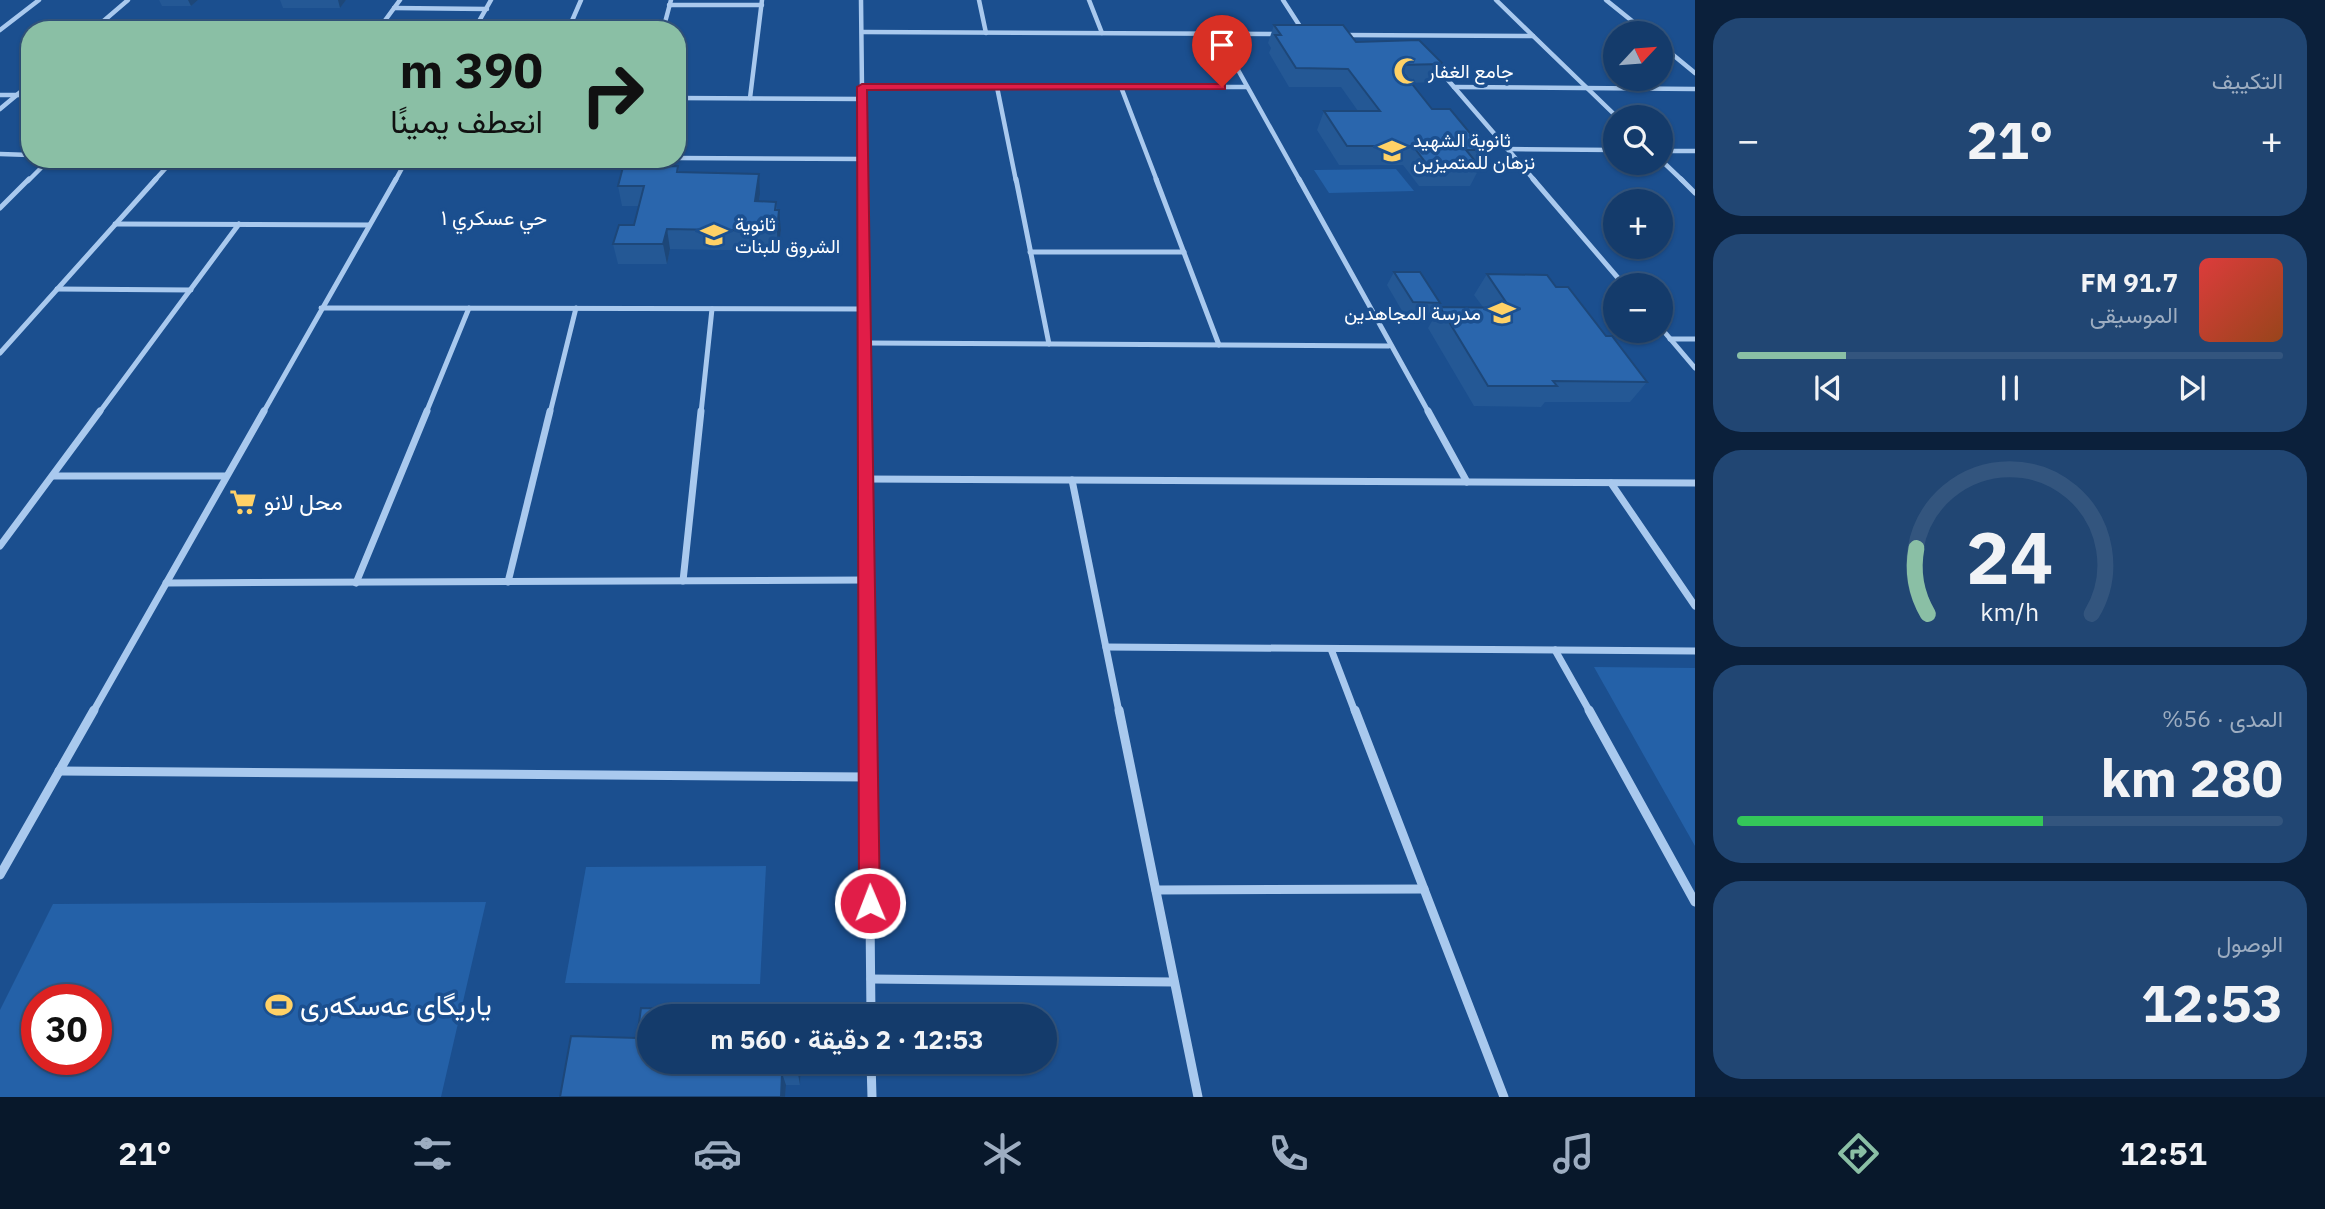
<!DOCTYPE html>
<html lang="ar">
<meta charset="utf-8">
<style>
:root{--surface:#143b6b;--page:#214673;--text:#f1f3f6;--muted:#9dadc1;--line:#33557e;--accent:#8abfa5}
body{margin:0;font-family:"IBM Plex Sans",Vazirmatn,sans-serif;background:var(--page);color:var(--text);direction:rtl;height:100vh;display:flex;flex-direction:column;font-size:26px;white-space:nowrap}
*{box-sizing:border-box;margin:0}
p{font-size:23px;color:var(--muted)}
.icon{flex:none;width:38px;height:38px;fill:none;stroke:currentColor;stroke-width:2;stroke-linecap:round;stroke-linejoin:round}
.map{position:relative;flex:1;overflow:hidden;direction:ltr}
.drawer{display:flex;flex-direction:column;gap:18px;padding:18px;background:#0b203b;width:630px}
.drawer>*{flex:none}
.guide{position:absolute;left:21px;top:21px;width:665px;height:147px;border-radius:28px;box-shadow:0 2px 5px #0004,0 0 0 2px var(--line);direction:rtl;background:#8abfa5;color:#111;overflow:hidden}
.needle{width:46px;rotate:64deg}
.controls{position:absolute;left:1603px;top:21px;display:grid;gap:14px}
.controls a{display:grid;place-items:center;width:70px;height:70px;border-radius:50%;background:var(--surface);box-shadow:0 2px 5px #0004,0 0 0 2px var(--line);font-size:35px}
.speed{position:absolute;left:21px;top:984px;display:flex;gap:14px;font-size:35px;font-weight:700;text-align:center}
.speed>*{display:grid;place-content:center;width:91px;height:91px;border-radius:50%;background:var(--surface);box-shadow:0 2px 5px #0004,0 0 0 2px var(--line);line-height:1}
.speed .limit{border:10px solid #d22;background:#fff;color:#111}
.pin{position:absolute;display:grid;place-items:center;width:60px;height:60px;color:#fff;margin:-72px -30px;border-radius:50% 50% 50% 0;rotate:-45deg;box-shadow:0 0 7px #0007}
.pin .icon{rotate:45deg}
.me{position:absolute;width:77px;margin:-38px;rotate:359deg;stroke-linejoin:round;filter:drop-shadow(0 0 5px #0008)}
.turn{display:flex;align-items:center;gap:24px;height:147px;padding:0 28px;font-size:32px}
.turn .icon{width:91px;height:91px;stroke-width:2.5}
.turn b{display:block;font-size:49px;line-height:60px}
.big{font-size:52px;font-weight:700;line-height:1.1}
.drawer .widget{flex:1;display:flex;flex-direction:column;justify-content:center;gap:10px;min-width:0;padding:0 24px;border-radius:28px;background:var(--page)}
.drawer .dial{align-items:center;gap:0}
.dial svg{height:182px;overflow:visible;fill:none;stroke:var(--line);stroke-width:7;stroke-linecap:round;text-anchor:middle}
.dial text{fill:var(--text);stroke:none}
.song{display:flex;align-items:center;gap:21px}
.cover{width:84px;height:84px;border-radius:10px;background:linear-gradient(135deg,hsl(0 70% 55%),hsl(20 70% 35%))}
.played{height:7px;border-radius:4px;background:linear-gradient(90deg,var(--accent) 20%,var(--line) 20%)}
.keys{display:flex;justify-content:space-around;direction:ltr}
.heat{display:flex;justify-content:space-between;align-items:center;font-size:38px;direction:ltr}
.charge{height:10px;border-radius:5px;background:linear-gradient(90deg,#34c759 56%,var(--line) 0)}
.trip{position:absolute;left:637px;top:1004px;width:420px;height:70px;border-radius:35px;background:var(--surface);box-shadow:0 2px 5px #0004,0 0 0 2px var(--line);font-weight:700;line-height:70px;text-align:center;direction:rtl}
.dock{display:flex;height:112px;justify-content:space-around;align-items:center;background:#08182b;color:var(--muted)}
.dock .icon{width:49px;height:49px}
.dock .on{color:var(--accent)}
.dock b{font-size:32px;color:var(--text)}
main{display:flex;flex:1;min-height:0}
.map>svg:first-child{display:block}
</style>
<main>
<section class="drawer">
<div class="widget"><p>التكييف</p>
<div class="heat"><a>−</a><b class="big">21°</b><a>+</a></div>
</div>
<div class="widget">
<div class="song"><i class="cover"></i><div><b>91.7 FM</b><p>الموسيقى</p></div></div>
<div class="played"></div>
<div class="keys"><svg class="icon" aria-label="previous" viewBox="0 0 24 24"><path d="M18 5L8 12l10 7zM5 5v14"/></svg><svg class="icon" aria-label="pause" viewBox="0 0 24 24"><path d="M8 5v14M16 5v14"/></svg><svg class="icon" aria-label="next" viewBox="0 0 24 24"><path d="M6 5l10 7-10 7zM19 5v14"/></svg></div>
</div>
<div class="widget dial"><svg viewBox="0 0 100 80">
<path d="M14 69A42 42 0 1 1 86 69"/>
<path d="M14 69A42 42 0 0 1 9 40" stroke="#8abfa5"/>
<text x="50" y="56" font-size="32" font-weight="700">24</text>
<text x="50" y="72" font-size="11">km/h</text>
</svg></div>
<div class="widget"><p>المدى · 56%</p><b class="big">280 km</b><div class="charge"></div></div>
<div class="widget"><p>الوصول</p><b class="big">12:53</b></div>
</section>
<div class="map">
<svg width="1695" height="1097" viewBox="0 0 1695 1097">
<rect width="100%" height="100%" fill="#1b4f8f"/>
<g fill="#2461a8" fill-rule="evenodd">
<polygon points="1396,169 1414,191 1329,193 1314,170"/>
<polygon points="1594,667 1695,668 1695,846"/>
<polygon points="766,866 760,984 565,983 586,867"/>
<path d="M486 902 441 1097H0V1010L53 904ZM37 999H96V1059H37Z"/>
</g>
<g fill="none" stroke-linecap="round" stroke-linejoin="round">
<g stroke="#a9c9ee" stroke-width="4.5">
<polyline points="861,0 863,181"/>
<polyline points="979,0 986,33"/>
<polyline points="1089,0 1102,33"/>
<polyline points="1283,0 1303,31"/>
<polyline points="1496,0 1617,117"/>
<polyline points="1606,0 1647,33"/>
<polyline points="669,5 762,5"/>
<polyline points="394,8 487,9"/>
<polyline points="0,30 39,0"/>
<polyline points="93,30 128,0"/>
<polyline points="378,30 400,0"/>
<polyline points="474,30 491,0"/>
<polyline points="568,30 581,0"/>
<polyline points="663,30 671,0"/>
<polyline points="862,32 1277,34"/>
<polyline points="1218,34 1300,181"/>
<polyline points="1342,35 1533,36"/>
<polyline points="1661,45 1695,73"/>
<polyline points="1435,65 1535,181"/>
<polyline points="862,87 1247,87"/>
<polyline points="997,87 1016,181"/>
<polyline points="1121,87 1157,181"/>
<polyline points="1454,87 1695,89"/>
<polyline points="0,95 30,95"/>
<polyline points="677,98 862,99"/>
<polyline points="750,98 762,0"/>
<polyline points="0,109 30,84"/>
<polyline points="1507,149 1615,150"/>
<polyline points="1661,151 1695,151"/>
<polyline points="0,154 30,155"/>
<polyline points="677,158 863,159"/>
<polyline points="1661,160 1683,181"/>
<polyline points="28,181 50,159"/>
<polyline points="154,181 174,159"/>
<polyline points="395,181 407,159"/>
</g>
<g stroke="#a9c9ee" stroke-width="5">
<polyline points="863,179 865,413"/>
<polyline points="1016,179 1049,344"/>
<polyline points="1156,179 1219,345"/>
<polyline points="1299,179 1429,413"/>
<polyline points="1533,179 1624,285"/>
<polyline points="1681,179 1695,193"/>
<polyline points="0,208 29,179"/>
<polyline points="115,224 369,225"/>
<polyline points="1030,252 1184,252"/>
<polyline points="57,289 191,290"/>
<polyline points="321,308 865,309"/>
<polyline points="1661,328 1695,368"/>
<polyline points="1670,339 1695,339"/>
<polyline points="866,343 1389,346"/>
<polyline points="0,353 156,179"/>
<polyline points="99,413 239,224"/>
<polyline points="263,413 396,179"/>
<polyline points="426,413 469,308"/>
<polyline points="550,413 576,308"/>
<polyline points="701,413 712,309"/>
</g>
<g stroke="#a9c9ee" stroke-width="7">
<polyline points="865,411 868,712"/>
<polyline points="1428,411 1467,482"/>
<polyline points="53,476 226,476"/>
<polyline points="865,479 1695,483"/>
<polyline points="1072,480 1119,712"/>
<polyline points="1611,483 1695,606"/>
<polyline points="0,546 100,411"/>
<polyline points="683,581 701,411"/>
<polyline points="508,582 550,411"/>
<polyline points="166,583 867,580"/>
<polyline points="356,583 427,411"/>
<polyline points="1106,647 1695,651"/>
<polyline points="1331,649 1355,712"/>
<polyline points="1555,650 1590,712"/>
<polyline points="93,712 264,411"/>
</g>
<g stroke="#a9c9ee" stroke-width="9">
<polyline points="868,710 871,1017"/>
<polyline points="1119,710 1198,1097"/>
<polyline points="1355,710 1504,1097"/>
<polyline points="1589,710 1695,902"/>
<polyline points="59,771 868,777"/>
<polyline points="0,875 94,710"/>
<polyline points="1156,890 1424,889"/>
<polyline points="871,979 1174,982"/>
<polyline points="871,1062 872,1097"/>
</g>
</g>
<g fill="#245895">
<polygon points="159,0 198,0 191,6 162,6"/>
<polygon points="280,0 346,0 340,8 283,8"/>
<polygon points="1274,25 1356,42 1443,64 1434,82 1411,83 1432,109 1484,150 1477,163 1480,167 1470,186 1419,186 1403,165 1339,165 1317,130 1324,111 1358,111 1341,87 1289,87 1269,53 1271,48 1268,43"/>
<polygon points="678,166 679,172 760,194 759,201 776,202 781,230 778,251 670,249 667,264 618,264 613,244 634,225 639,206 622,206 618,186"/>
<polygon points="1394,272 1440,303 1432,316 1405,316 1387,285"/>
<polygon points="1487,274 1556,287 1606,336 1647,382 1630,402 1545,402 1541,407 1474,406 1428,328 1440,307 1483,307 1474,295"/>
<polygon points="730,1003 800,1004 802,1017 649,1017 649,1062 801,1062 800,1085 786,1085 785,1097 560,1097 571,1036 637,1038 641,1008 729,1010"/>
</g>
<g fill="#1d4779">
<polygon points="188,0 198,0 191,6"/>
<polygon points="338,0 346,0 340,8"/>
<polygon points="759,174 760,194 756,221 755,201"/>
<polygon points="779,210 781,230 778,251 777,231"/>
<polygon points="667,229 670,249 667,264 663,244"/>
<polygon points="798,1062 801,1062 800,1085 798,1074"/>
<polygon points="782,1073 786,1085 785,1097 781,1097"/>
</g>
<g fill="#2a66ad" stroke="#1d4779" stroke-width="2">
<polygon points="1274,25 1343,25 1356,42 1419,40 1443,64 1397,65 1432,109 1450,109 1484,150 1466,150 1480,167 1429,167 1413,146 1347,146 1324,111 1380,111 1348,69 1296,68 1275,35 1281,35"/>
<polygon points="678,166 677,172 759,174 755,201 776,202 775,210 779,210 777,231 667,229 663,244 613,244 619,225 634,225 644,186 618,186 623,167"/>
<polygon points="1394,272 1420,272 1440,303 1413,302"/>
<polygon points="1487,274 1547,275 1556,287 1568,287 1606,336 1612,336 1647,382 1553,381 1557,386 1488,386 1440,307 1510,308"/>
<polygon points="730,1003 800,1004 800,1017 649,1017 649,1062 798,1062 798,1074 782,1073 781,1097 560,1097 571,1036 637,1038 641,1008 729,1010"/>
</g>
<polygon fill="#e11d48" stroke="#92132f" stroke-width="2" points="1222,84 1225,85 1225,89 867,90 880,903 877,911 870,914 862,911 859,903 857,87 862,84"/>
<defs>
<symbol id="mosque-bare" viewBox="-9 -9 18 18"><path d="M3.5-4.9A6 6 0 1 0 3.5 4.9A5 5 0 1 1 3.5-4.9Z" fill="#ffd166" stroke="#1b4f8f" stroke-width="2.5" paint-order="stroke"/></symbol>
<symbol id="school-bare" viewBox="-9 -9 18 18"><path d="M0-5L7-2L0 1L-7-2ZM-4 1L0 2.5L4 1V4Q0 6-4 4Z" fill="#ffd166" stroke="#1b4f8f" stroke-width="2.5" paint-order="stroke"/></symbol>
<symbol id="supermarket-bare" viewBox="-9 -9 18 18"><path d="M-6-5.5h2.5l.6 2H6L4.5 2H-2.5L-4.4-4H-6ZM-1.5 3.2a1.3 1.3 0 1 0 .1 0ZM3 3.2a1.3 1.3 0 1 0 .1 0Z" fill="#ffd166" stroke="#1b4f8f" stroke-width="2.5" paint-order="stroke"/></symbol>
<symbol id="stadium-bare" viewBox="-9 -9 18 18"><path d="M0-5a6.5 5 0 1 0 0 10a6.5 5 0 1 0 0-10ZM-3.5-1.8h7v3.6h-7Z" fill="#ffd166" stroke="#1b4f8f" stroke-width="2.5" paint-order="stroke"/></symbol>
</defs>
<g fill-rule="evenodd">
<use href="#mosque-bare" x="1388" y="52" width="38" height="38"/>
<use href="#school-bare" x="1373" y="132" width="38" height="38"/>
<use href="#school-bare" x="695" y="216" width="38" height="38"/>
<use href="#school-bare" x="1483" y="294" width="38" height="38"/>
<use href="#supermarket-bare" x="224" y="483" width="38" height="38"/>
<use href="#stadium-bare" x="260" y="986" width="38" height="38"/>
</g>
<g text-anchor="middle" stroke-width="7" stroke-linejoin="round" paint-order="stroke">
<g font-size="19" fill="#fff" stroke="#1b4f8f" text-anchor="start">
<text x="1428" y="78">جامع الغفار</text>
<text x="1413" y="147">ثانوية الشهيد<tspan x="1413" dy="22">نزهان للمتميزين</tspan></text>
<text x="735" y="231">ثانوية<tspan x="735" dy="22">الشروق للبنات</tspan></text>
<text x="1481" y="320" text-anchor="end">مدرسة المجاهدين</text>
</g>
<g font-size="21" fill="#fff" stroke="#1b4f8f">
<text x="494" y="225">حي عسكري ١</text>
</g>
<g font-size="23" fill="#fff" stroke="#1b4f8f" text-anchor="start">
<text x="264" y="510">محل لانو</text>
</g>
<g font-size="28" fill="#fff" stroke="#1b4f8f" text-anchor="start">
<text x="300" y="1015">یاریگای عەسکەری</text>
</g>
</g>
</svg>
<div class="controls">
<a><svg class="needle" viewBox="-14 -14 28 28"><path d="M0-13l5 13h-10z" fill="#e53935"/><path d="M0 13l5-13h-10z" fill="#9dadc1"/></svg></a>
<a><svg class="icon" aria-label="search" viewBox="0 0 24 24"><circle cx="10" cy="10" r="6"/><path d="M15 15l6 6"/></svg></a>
<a>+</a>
<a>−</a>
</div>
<div class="speed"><div class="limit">30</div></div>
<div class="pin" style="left:1222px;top:87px;background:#d93025"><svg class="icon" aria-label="arrive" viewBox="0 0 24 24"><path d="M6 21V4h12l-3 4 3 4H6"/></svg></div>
<svg class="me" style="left:870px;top:903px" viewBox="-20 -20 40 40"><circle r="17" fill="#e11d48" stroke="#fff" stroke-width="3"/><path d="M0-11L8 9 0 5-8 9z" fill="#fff"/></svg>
<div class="trip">12:53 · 2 دقيقة · 560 m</div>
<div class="guide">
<div class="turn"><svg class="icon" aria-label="right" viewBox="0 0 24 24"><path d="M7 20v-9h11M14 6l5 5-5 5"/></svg><div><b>390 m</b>انعطف يمينًا</div></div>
</div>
</div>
</main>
<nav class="dock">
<b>12:51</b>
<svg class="icon on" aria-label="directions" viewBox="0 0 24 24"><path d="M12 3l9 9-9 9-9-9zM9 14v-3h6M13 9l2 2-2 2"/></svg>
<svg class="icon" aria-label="music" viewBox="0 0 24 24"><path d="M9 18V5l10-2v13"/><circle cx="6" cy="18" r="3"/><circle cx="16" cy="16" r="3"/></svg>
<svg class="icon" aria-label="phone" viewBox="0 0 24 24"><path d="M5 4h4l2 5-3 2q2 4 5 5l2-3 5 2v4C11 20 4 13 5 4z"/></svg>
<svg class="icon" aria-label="climate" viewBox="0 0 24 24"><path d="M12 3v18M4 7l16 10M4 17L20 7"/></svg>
<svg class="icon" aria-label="car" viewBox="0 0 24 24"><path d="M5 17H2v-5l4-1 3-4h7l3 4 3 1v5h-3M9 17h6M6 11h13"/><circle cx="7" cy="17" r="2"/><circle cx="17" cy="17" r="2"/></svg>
<svg class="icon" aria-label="filters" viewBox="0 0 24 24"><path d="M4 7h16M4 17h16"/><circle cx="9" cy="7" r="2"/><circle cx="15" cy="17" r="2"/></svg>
<b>21°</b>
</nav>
